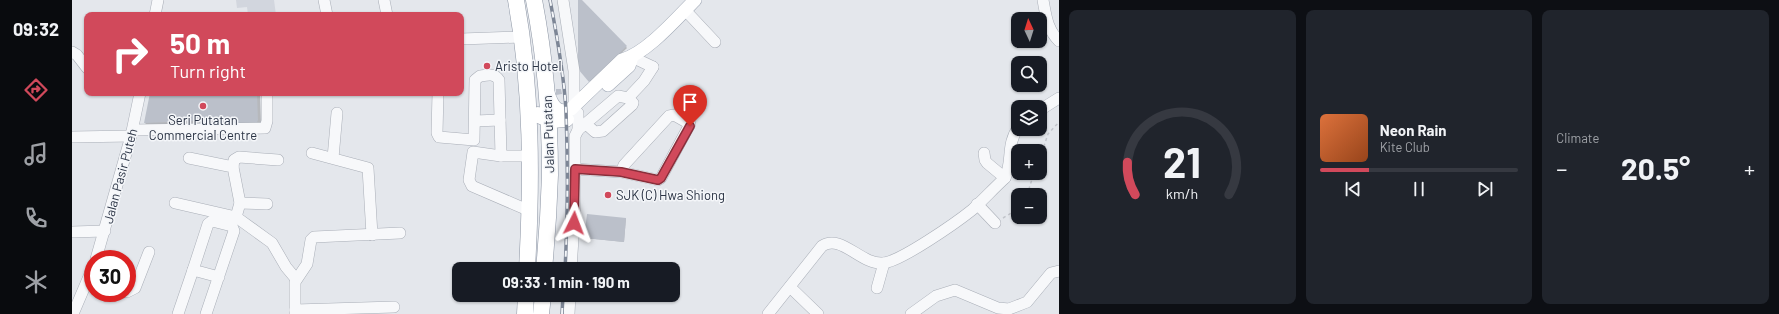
<!DOCTYPE html>
<meta charset="utf-8">
<style>
:root{--surface:#171b24;--page:#20242c;--text:#f1f3f6;--muted:#9ea1a6;--line:#363941;--accent:#d1495b}
body{margin:0;font-family:Barlow,sans-serif;background:var(--page);color:var(--text);height:100vh;display:flex;flex-direction:column;font-size:15px;white-space:nowrap}
*{box-sizing:border-box;margin:0}
p{font-size:13px;color:var(--muted)}
.icon{flex:none;width:22px;height:22px;fill:none;stroke:currentColor;stroke-width:2;stroke-linecap:round;stroke-linejoin:round}
.map{position:relative;flex:1;overflow:hidden}
.side{display:flex;flex-direction:column;gap:10px;padding:10px;background:#0d0f14;width:720px}
.side>*{flex:none}
.top-card{position:absolute;left:12px;top:12px;width:380px;height:84px;border-radius:8px;box-shadow:0 1px 3px #0004;background:#d1495b;color:#fff;overflow:hidden}
.needle{width:26px;rotate:356deg}
.tools{position:absolute;left:939px;top:12px;display:grid;gap:8px}
.tools a{display:grid;place-items:center;width:36px;height:36px;border-radius:8px;background:var(--surface);box-shadow:0 1px 3px #0004;font-size:20px}
.speed{position:absolute;left:12px;top:250px;display:flex;gap:8px;font-size:20px;font-weight:700;text-align:center}
.speed>*{display:grid;place-content:center;width:52px;height:52px;border-radius:50%;background:var(--surface);box-shadow:0 1px 3px #0004;line-height:1}
.speed .limit{border:6px solid #d22;background:#fff;color:#111}
.pin{position:absolute;display:grid;place-items:center;width:34px;height:34px;color:#fff;margin:-41px -17px;border-radius:50% 50% 50% 0;rotate:-45deg;box-shadow:0 0 4px #0007}
.pin .icon{rotate:45deg}
.me{position:absolute;width:44px;margin:-22px;rotate:3deg;stroke-linejoin:round;filter:drop-shadow(0 0 3px #0008)}
.turn{display:flex;align-items:center;gap:14px;height:84px;padding:0 20px;font-size:18px}
.turn .icon{width:52px;height:52px;stroke-width:2.5}
.turn b{display:block;font-size:28px;line-height:34px}
.big{font-size:30px;font-weight:700;line-height:1.1}
.side .card{flex:1;display:flex;flex-direction:column;justify-content:center;gap:6px;min-width:0;padding:0 14px;border-radius:8px;background:var(--page)}
.side .dial{align-items:center;gap:0}
.dial svg{height:104px;overflow:visible;fill:none;stroke:var(--line);stroke-width:7;stroke-linecap:round;text-anchor:middle}
.dial text{fill:var(--text);stroke:none}
.song{display:flex;align-items:center;gap:12px}
.cover{width:48px;height:48px;border-radius:6px;background:linear-gradient(135deg,hsl(20 70% 55%),hsl(20 70% 35%))}
.played{height:4px;border-radius:2px;background:linear-gradient(90deg,var(--accent) 25%,var(--line) 25%)}
.keys{display:flex;justify-content:space-around;direction:ltr}
.heat{display:flex;justify-content:space-between;align-items:center;font-size:22px;direction:ltr}
.side .tiles{flex:1;display:grid;gap:10px;grid-template-columns:repeat(3,1fr)}
.trip{position:absolute;left:380px;top:262px;width:228px;height:40px;border-radius:8px;background:var(--surface);box-shadow:0 1px 3px #0004;font-weight:700;line-height:40px;text-align:center}
main{display:flex;flex:1;min-height:0}
.dock{display:flex;flex-direction:column;width:72px;justify-content:space-around;align-items:center;background:#090b0e;color:var(--muted)}
.dock .icon{width:28px;height:28px}
.dock .current{color:var(--accent)}
.dock b{font-size:18px;color:var(--text)}
.map>svg:first-child{display:block}
</style>
<main>
<nav class="dock">
<b>09:32</b>
<svg class="icon current" aria-label="directions" viewBox="0 0 24 24"><path d="M12 3l9 9-9 9-9-9zM9 14v-3h6M13 9l2 2-2 2"/></svg>
<svg class="icon" aria-label="music" viewBox="0 0 24 24"><path d="M9 18V5l10-2v13"/><circle cx="6" cy="18" r="3"/><circle cx="16" cy="16" r="3"/></svg>
<svg class="icon" aria-label="phone" viewBox="0 0 24 24"><path d="M5 4h4l2 5-3 2q2 4 5 5l2-3 5 2v4C11 20 4 13 5 4z"/></svg>
<svg class="icon" aria-label="climate" viewBox="0 0 24 24"><path d="M12 3v18M4 7l16 10M4 17L20 7"/></svg>
</nav>
<div class="map">
<svg width="987" height="314" viewBox="0 0 987 314">
<rect width="100%" height="100%" fill="#e4e7ec"/>
<polygon fill="#d2d6de" points="164,0 202,0 204,15 176,15 175,7 165,8"/>
<g fill="#0003">
<polygon points="507,0 509,0 555,48 519,82 507,69"/>
<polygon points="79,93 188,93 189,123 164,122 76,126 73,123"/>
<polygon points="554,218 552,242 513,238"/>
</g>
<g fill="#bbc0ca">
<polygon points="506,0 510,0 555,46 517,82 506,69"/>
<polygon points="484,89 489,89 490,94 484,95"/>
<polygon points="78,93 185,93 186,120 184,124 163,125 162,119 72,123"/>
<polygon points="515,214 554,218 552,242 512,238"/>
</g>
<g fill="none" stroke-linecap="round" stroke-linejoin="round">
<defs>
<g id="minor">
<polyline points="252,0 255,15"/>
<polyline points="312,0 315,15"/>
<polyline points="491,0 502,71 502,107"/>
<path d="M971 0C974 16 975 29 987 41"/>
<polyline points="613,10 643,42"/>
<polyline points="83,15 86,0"/>
<polyline points="389,39 449,37"/>
<polyline points="0,52 5,55 15,68"/>
<polyline points="560,57 581,67"/>
<path d="M366 93 365 133 367 137 402 140 403 80 408 76C415 75 423 73 427 80L429 156"/>
<polyline points="556,98 572,81 581,67"/>
<polyline points="968,110 987,98"/>
<polyline points="403,121 428,120"/>
<polyline points="61,130 193,128 195,121 195,93"/>
<polyline points="506,130 546,96 556,98 561,103 560,105 531,131 523,132 514,124"/>
<polyline points="0,137 59,136"/>
<polyline points="240,153 296,168 300,235"/>
<polyline points="912,153 913,160 915,163 933,178"/>
<polyline points="458,156 429,156 401,152 397,180 400,186 458,211"/>
<polyline points="117,158 161,167 168,203 164,217"/>
<polyline points="261,158 265,113"/>
<polyline points="161,167 162,160 167,157 206,160"/>
<polyline points="503,169 549,172 586,180 589,178 618,124 602,115 597,116 552,165 549,172"/>
<polyline points="103,203 164,217 200,243 214,267 224,279"/>
<polyline points="168,203 195,204"/>
<polyline points="905,204 923,223"/>
<polyline points="0,232 33,231"/>
<polyline points="24,259 59,136 68,93"/>
<polyline points="499,269 503,208 503,136 506,130 506,113"/>
<polyline points="718,287 746,314"/>
<polyline points="805,288 812,263"/>
<polyline points="55,292 63,288 77,252"/>
<polyline points="223,310 322,307"/>
<polyline points="1,314 21,267"/>
<polyline points="106,314 121,270"/>
<polyline points="134,314 162,231 160,226 140,221 136,224 121,270 147,277"/>
<polyline points="223,314 223,282 235,264 239,240 242,237 328,233"/>
<polyline points="497,314 498,295"/>
<path d="M696 314 750 246C769 233 789 265 811 263 828 262 885 222 900 210 911 200 922 188 933 178 941 161 934 145 946 128"/>
<polyline points="839,314 864,296 883,290 926,308 937,309 955,302 979,273 987,271"/>
</g>
<g id="major">
<polyline points="536,85 557,66 560,57"/>
<path d="M476 93C480 105 485 115 499 109L550 60C575 53 604 19 623 0"/>
</g>
<g id="highway">
<path d="M444 0C460 89 460 179 455 269"/>
<path d="M462 0C473 57 478 117 478 175 477 206 475 238 472 269"/>
<polyline points="466,115 480,120 494,119"/>
<polyline points="453,314 454,295"/>
<polyline points="469,314 471,295"/>
</g>
</defs>
<use href="#minor" stroke="#a9aeb7" stroke-width="12"/>
<use href="#major" stroke="#a3abb8" stroke-width="14"/>
<use href="#highway" stroke="#8b94a3" stroke-width="17"/>
<g stroke="#c2c5cb" stroke-width="1.5" stroke-dasharray="3 3" stroke-linecap="butt">
<polyline points="968,158 976,134 987,122"/>
<polyline points="955,195 962,173"/>
<polyline points="931,218 946,209"/>
</g>
<use href="#minor" stroke="#f7f8fa" stroke-width="11"/>
<use href="#major" stroke="#fff" stroke-width="13"/>
<use href="#highway" stroke="#fff" stroke-width="16"/>
<defs>
<g id="rail">
<path d="M478 0C485 36 492 74 494 111 496 164 496 217 493 269"/>
<polyline points="490,314 491,295"/>
</g>
</defs>
<use href="#rail" stroke="#7d8696" stroke-width="3.5"/>
<use href="#rail" stroke="#f4f6f9" stroke-width="2" stroke-dasharray="6" stroke-linecap="butt"/>
</g>
<g fill="none" stroke-linecap="round" stroke-linejoin="round">
<defs>
<polyline id="route" points="502,223 503,169 549,172 586,180 589,178 618,126"/>
</defs>
<use href="#route" stroke="#882f3b" stroke-width="10"/>
<use href="#route" stroke="#d1495b" stroke-width="7"/>
</g>
<g fill="#d1495b" stroke="#f4f6f9" stroke-width="1.5">
<circle cx="415" cy="66" r="4"/>
<circle cx="131" cy="106" r="4"/>
<circle cx="536" cy="195" r="4"/>
</g>
<g text-anchor="middle" stroke-width="3" stroke-linejoin="round" paint-order="stroke">
<g font-size="13" fill="#2b3445" stroke="#f4f6f9" text-anchor="start">
<text x="423" y="71">Aristo Hotel</text>
<text x="131" y="125" text-anchor="middle">Seri Putatan<tspan x="131" dy="15">Commercial Centre</tspan></text>
<text x="544" y="200">SJK (C) Hwa Shiong</text>
</g>
<g font-size="13" fill="#2b3445" stroke="#f4f6f9">
<text transform="translate(476 134) rotate(-92)" y="5">Jalan Putatan</text>
<text transform="translate(48 176) rotate(-75)" y="5">Jalan Pasir Puteh</text>
</g>
</g>
</svg>
<div class="tools">
<a><svg class="needle" viewBox="-14 -14 28 28"><path d="M0-13l5 13h-10z" fill="#e53935"/><path d="M0 13l5-13h-10z" fill="#9ea1a6"/></svg></a>
<a><svg class="icon" aria-label="search" viewBox="0 0 24 24"><circle cx="10" cy="10" r="6"/><path d="M15 15l6 6"/></svg></a>
<a><svg class="icon" aria-label="layers" viewBox="0 0 24 24"><path d="M12 4l9 5-9 5-9-5zM3 14l9 5 9-5"/></svg></a>
<a>+</a>
<a>−</a>
</div>
<div class="speed"><div class="limit">30</div></div>
<div class="pin" style="left:618px;top:126px;background:#d93025"><svg class="icon" aria-label="arrive" viewBox="0 0 24 24"><path d="M6 21V4h12l-3 4 3 4H6"/></svg></div>
<svg class="me" style="left:502px;top:223px" viewBox="-20 -20 40 40"><path d="M0-17L14 15 0 8-14 15z" fill="#d1495b" stroke="#fff" stroke-width="4"/></svg>
<div class="trip">09:33 · 1 min · 190 m</div>
<div class="top-card">
<div class="turn"><svg class="icon" aria-label="right" viewBox="0 0 24 24"><path d="M7 20v-9h11M14 6l5 5-5 5"/></svg><div><b>50 m</b>Turn right</div></div>
</div>
</div>
<section class="side">
<div class="tiles">
<div class="card dial"><svg viewBox="0 0 100 80">
<path d="M14 69A42 42 0 1 1 86 69"/>
<path d="M14 69A42 42 0 0 1 8 44" stroke="#d1495b"/>
<text x="50" y="56" font-size="32" font-weight="700">21</text>
<text x="50" y="72" font-size="11">km/h</text>
</svg></div>
<div class="card">
<div class="song"><i class="cover"></i><div><b>Neon Rain</b><p>Kite Club</p></div></div>
<div class="played"></div>
<div class="keys"><svg class="icon" aria-label="previous" viewBox="0 0 24 24"><path d="M18 5L8 12l10 7zM5 5v14"/></svg><svg class="icon" aria-label="pause" viewBox="0 0 24 24"><path d="M8 5v14M16 5v14"/></svg><svg class="icon" aria-label="next" viewBox="0 0 24 24"><path d="M6 5l10 7-10 7zM19 5v14"/></svg></div>
</div>
<div class="card"><p>Climate</p>
<div class="heat"><a>−</a><b class="big">20.5°</b><a>+</a></div>
</div>
</div>
</section>
</main>
